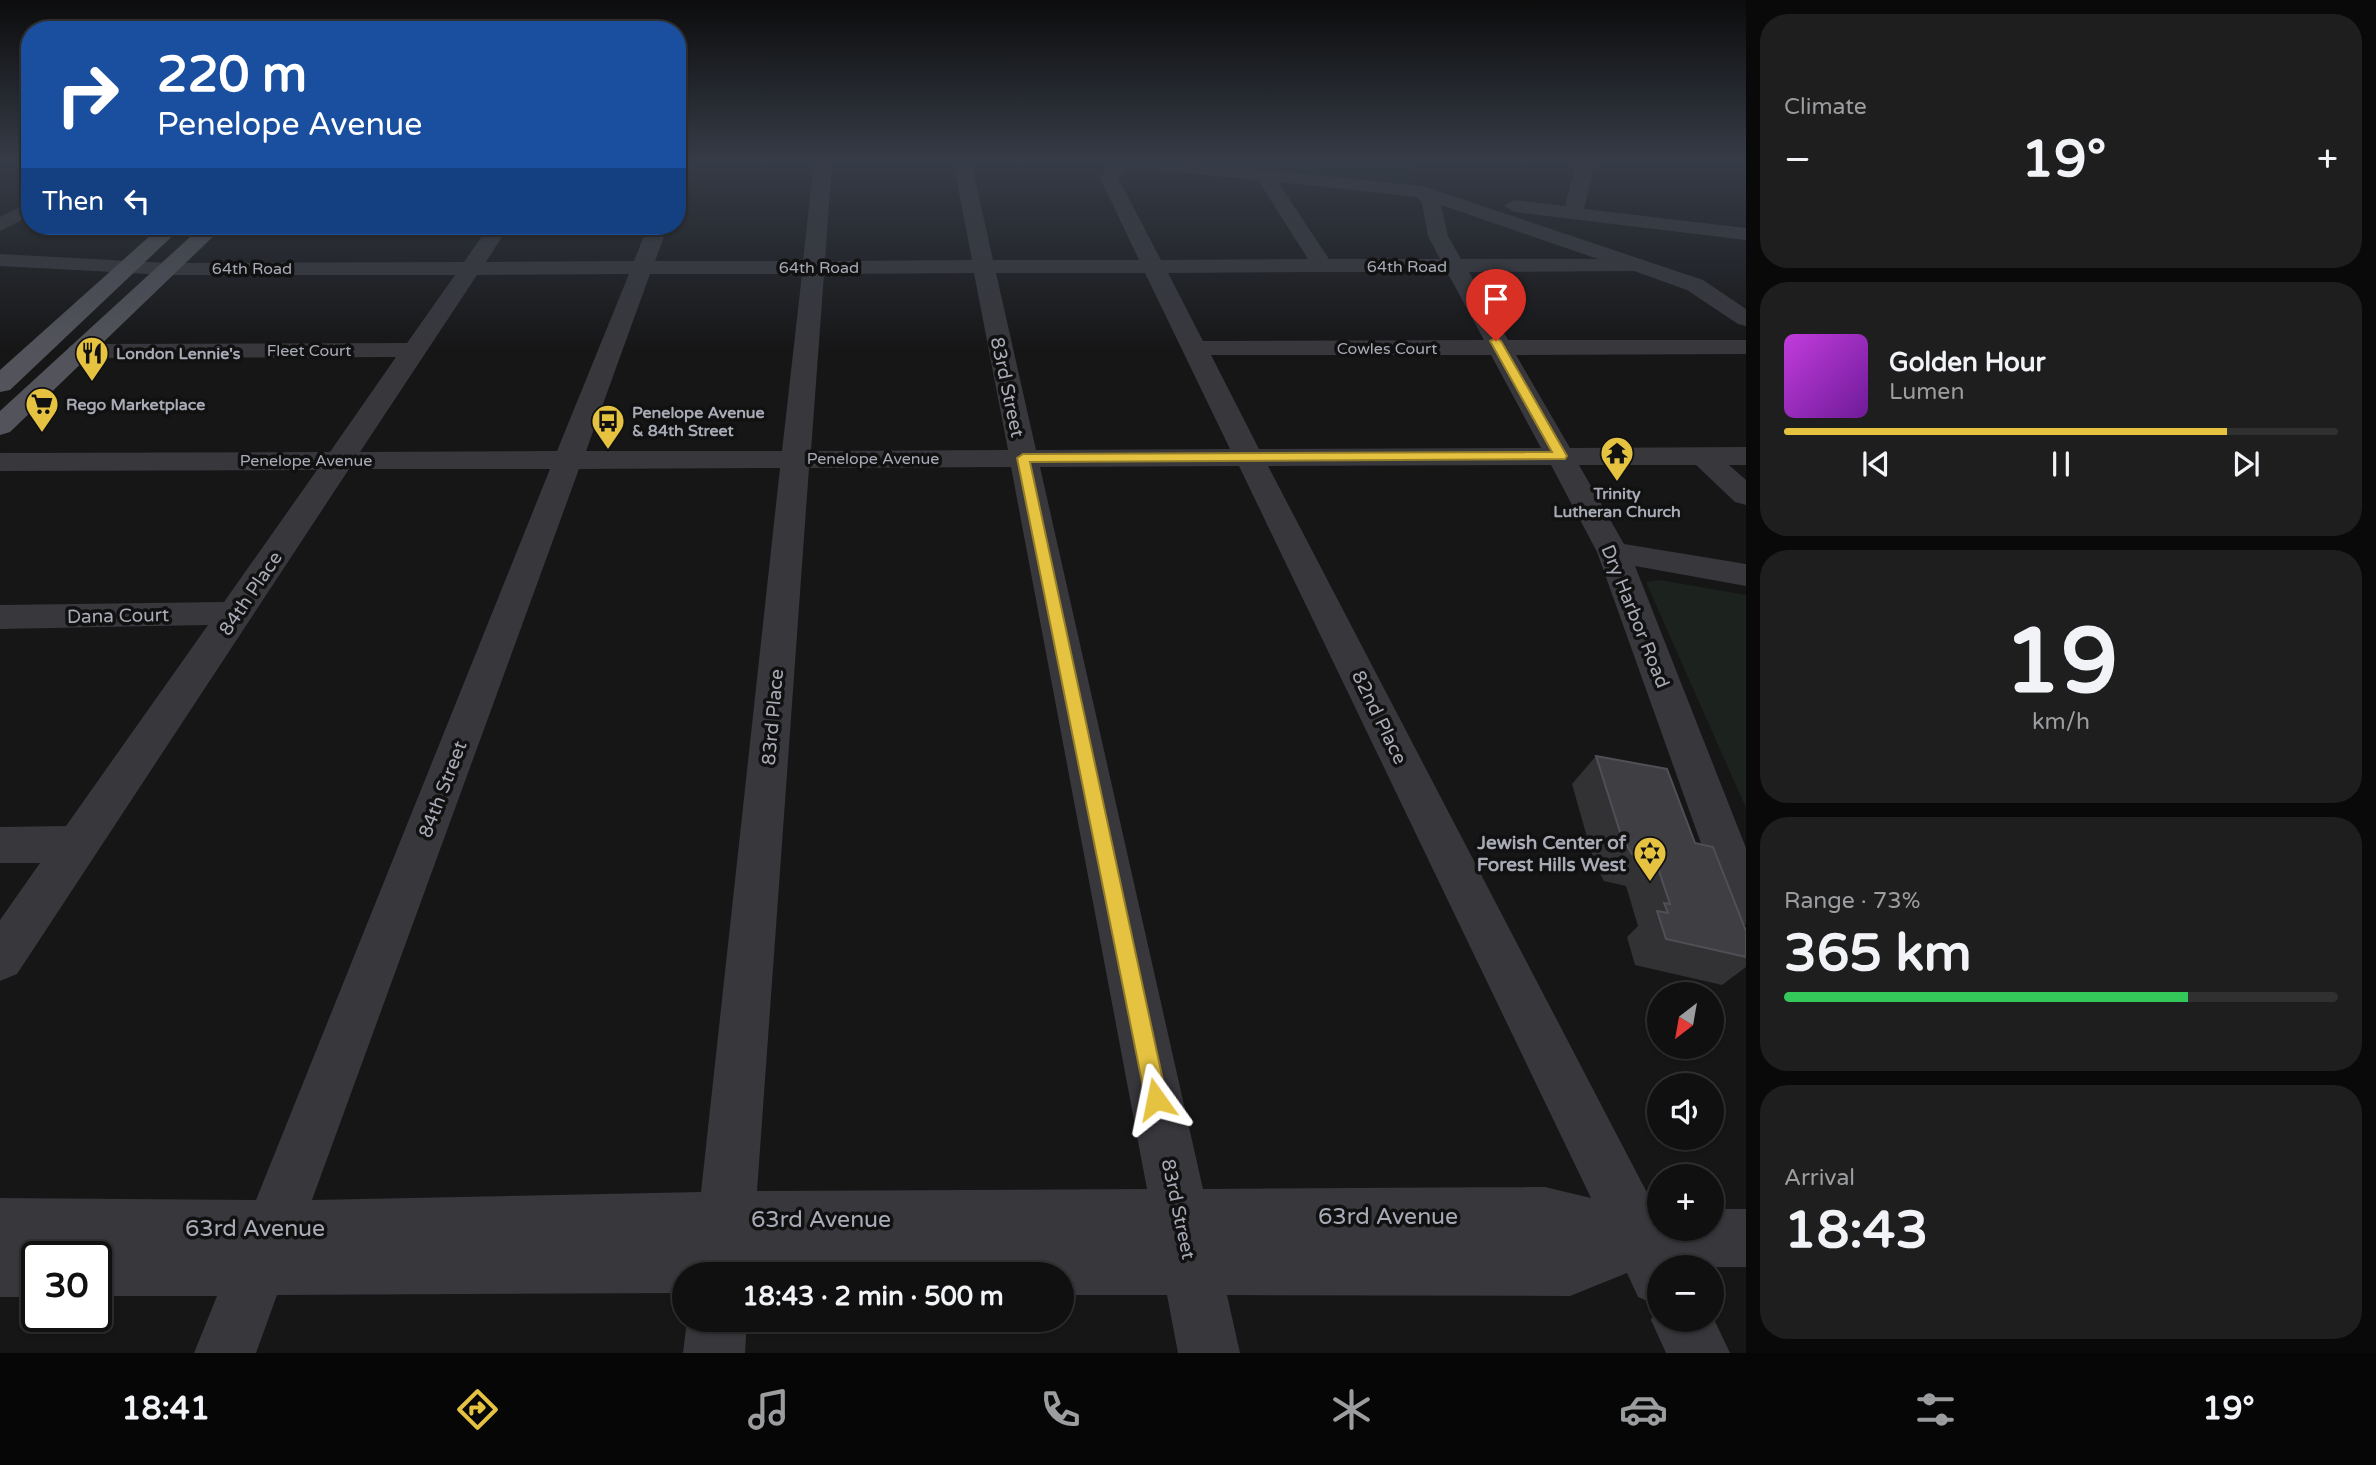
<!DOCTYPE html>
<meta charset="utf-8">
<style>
:root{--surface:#101011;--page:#1e1e1f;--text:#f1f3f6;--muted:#9c9d9f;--line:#303031;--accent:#e5c240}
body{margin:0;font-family:"Varela Round",sans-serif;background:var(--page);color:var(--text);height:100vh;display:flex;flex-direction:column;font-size:26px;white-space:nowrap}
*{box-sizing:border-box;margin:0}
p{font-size:23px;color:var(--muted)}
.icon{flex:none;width:38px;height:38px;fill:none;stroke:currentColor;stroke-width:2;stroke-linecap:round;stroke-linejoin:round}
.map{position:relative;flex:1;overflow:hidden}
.details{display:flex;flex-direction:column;gap:14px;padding:14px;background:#090909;width:630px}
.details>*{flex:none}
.hud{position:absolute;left:21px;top:21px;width:665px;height:214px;border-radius:28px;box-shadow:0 2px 5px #0004,0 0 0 2px var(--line);background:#1a4fa0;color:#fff;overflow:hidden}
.needle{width:46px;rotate:211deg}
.controls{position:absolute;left:1647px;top:982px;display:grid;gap:14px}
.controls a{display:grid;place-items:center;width:77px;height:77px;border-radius:50%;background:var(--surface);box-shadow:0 2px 5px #0004,0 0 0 2px var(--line);font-size:35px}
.speed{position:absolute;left:21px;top:1241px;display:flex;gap:14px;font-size:35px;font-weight:700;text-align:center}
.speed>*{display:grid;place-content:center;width:91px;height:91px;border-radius:50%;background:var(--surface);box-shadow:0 2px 5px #0004,0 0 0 2px var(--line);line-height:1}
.speed .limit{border:4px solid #111;border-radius:10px;background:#fff;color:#111}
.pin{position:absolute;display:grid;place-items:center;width:60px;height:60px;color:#fff;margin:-72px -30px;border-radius:50% 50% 50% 0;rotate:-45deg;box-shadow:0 0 7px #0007}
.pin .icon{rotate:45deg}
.me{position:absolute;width:77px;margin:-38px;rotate:348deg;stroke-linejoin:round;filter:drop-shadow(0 0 5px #0008)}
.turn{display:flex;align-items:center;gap:24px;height:147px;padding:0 21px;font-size:32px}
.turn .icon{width:91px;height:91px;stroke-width:2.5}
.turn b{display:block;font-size:49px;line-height:60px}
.then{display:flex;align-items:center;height:66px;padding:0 21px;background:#0003;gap:14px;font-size:26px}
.big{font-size:52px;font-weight:700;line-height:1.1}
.details .tile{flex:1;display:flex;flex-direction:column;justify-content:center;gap:10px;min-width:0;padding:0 24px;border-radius:28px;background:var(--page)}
.details .dial{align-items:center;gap:0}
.dial b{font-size:91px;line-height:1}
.song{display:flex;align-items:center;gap:21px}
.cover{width:84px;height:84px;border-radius:10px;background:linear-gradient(135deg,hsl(290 70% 55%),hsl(280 70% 35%))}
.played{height:7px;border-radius:4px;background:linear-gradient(90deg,var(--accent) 80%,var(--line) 80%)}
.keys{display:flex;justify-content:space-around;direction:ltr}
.heat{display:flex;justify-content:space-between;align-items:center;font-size:38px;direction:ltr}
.charge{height:10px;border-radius:5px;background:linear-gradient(90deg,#34c759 73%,var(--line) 0)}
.trip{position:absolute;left:672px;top:1262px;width:402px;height:70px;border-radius:35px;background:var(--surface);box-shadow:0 2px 5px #0004,0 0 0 2px var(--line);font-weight:700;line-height:70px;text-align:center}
.tab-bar{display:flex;height:112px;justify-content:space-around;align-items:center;background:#060607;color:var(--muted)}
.tab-bar .icon{width:49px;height:49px}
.tab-bar .active{color:var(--accent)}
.tab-bar b{font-size:32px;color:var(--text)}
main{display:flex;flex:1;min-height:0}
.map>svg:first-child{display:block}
</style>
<main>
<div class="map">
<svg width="1746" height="1353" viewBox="0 0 1746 1353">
<rect width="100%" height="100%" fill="#161617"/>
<g fill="#1c221e">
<polygon points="1164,161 1415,161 1414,186"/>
<polygon points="1660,580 1746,595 1746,808 1646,582"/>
</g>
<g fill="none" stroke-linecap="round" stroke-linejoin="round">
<g fill="#37373c" fill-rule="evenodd">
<polygon points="677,161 692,161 683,180 677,181"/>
<path d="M814 161H832L825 261 972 260 953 161H971L993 260H1139L1100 178 1112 161H1175L1423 186 1703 280 1746 309V326L1738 324 1687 290 1634 271 1469 272 1508 340H1746V354L1516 355 1570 448 1746 447V465H1729L1746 480V505L1735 502 1696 465H1579L1624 544 1746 564V586L1635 566 1746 848V925L1730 919 1723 905 1597 552 1551 465 1268 466 1656 1210H1659V1228H1712V1209H1746V1267H1659V1320H1712V1315L1730 1353H1666L1651 1320 1657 1305 1638 1297 1627 1273 1570 1296 1227 1295 1240 1353H1178L1167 1295H1062V1274H684V1293L277 1295 256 1353H194L217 1296H96V1256H37V1297H0V1198L256 1200 550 469H349L17 974 0 981V920L40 863H0V827L66 826 208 625 0 629V605L224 602 317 470 0 471V453L330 452 396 357 79 358 70 356 67 351 70 346 79 344 407 343 455 275H167L0 266V254L167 263 464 262 489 226H509L486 262 634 261 648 226H668L655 261H803ZM1126 167 1258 180 1308 259 1161 260 1118 178ZM1278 182 1417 197 1422 203 1428 236 1440 259H1329ZM1441 205 1598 259H1461L1448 236ZM1323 272H1447L1484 340 1203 341 1168 273ZM974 273 1008 450 811 451 824 274ZM996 273H1145L1230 449 1036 450ZM629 274 557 451 360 452 477 275ZM650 274H802L782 451H586ZM1211 355H1491L1541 448 1259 449ZM1239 466 1591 1198 1545 1187 1203 1189 1040 467ZM1011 467 1147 1189 757 1191 809 468ZM780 468 701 1192 312 1200 579 469Z"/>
<polygon points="1577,161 1595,161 1584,209 1746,228 1746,240 1514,212 1504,206 1514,200 1565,206"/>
<polygon points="30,202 30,216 0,231 0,217"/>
<polygon points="687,1320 747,1320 745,1353 683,1353"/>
</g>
<g fill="#53545b" fill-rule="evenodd">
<polygon points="161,226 183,226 10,390 0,392 0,370"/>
<polygon points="202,226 224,226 10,432 0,435 0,411"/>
</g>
</g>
<polygon fill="#323235" points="1596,756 1695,843 1746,931 1746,967 1722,985 1635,965 1627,937 1638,926 1626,886 1604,881 1594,862 1572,784"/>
<polygon fill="#3f3f43" stroke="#4f5055" stroke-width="2" points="1596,756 1667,769 1695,843 1713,847 1746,931 1746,957 1666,939 1657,911 1668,913 1664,903 1670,904 1655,859 1632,854 1621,835"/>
<linearGradient id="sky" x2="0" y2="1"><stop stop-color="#0c0c0d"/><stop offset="0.46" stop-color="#363c47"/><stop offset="1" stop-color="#363c47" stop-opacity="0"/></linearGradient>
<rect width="1746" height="350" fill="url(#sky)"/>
<polygon fill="#e5c240" stroke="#957e2a" stroke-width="2" points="1496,338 1501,341 1567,456 1565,459 1030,462 1167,1099 1164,1107 1156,1110 1147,1107 1017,458 1023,454 1552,452 1490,341"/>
<defs>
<symbol id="restaurant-pin" viewBox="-11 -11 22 30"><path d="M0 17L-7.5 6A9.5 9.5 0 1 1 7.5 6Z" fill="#e5c240" stroke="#111112"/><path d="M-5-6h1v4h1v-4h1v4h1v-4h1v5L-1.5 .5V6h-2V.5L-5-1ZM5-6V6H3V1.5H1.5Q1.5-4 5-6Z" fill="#111"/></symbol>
<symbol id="supermarket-pin" viewBox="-11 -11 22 30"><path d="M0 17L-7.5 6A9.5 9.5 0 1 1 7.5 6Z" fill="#e5c240" stroke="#111112"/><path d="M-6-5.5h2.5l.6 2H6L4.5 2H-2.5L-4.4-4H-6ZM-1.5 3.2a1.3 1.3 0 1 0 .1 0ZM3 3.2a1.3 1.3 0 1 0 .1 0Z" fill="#111"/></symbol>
<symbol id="bus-pin" viewBox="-11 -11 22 30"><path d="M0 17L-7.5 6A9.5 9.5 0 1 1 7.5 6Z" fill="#e5c240" stroke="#111112"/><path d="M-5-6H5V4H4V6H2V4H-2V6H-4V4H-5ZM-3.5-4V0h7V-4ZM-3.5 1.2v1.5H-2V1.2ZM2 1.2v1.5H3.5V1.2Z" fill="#111"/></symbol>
<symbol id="temple-pin" viewBox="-11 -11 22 30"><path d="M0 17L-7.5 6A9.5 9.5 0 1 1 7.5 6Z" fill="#e5c240" stroke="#111112"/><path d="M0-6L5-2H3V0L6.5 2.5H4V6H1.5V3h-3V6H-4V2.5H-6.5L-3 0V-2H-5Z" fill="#111"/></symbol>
<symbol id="synagogue-pin" viewBox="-11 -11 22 30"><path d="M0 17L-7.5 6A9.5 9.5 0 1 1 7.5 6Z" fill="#e5c240" stroke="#111112"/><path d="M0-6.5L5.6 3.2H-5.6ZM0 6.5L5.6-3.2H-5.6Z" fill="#111"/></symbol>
</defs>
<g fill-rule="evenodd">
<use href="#restaurant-pin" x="73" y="334" width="38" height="52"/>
<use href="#supermarket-pin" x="23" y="385" width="38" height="52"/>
<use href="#bus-pin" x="589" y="402" width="38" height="52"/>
<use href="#temple-pin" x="1598" y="434" width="38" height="52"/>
<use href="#synagogue-pin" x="1631" y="834" width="38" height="52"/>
</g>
<g text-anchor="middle" stroke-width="7" stroke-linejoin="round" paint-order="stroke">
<g font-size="16" fill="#a8abb6" stroke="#111112">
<text x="1407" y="272">64th Road</text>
<text x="819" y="273">64th Road</text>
<text x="252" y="274">64th Road</text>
<text x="1387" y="354">Cowles Court</text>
<text x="309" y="356">Fleet Court</text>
<text x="873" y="464">Penelope Avenue</text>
<text x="306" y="466">Penelope Avenue</text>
</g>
<g font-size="16" font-weight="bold" fill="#a8abb6" stroke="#111112" text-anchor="start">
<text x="116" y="359">London Lennie's</text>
<text x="66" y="410">Rego Marketplace</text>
<text x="632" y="418">Penelope Avenue<tspan x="632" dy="18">&amp; 84th Street</tspan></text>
<text x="1617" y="499" text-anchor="middle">Trinity<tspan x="1617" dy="18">Lutheran Church</tspan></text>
</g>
<g font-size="19" fill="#a8abb6" stroke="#111112">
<text transform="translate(1008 387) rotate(78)" y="7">83rd Street</text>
<text transform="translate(250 593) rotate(-56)" y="7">84th Place</text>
<text transform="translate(118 615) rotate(-1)" y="7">Dana Court</text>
<text transform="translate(1636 616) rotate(68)" y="7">Dry Harbor Road</text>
<text transform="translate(772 717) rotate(-85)" y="7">83rd Place</text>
<text transform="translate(1380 717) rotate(64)" y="7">82nd Place</text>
<text transform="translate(442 789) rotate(-69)" y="7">84th Street</text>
<text transform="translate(1179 1209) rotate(78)" y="7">83rd Street</text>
</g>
<g font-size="19" font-weight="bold" fill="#a8abb6" stroke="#111112" text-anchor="end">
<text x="1626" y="849">Jewish Center of<tspan x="1626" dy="22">Forest Hills West</tspan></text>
</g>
<g font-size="23" fill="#a8abb6" stroke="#111112">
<text x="1388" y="1224">63rd Avenue</text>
<text x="821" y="1227">63rd Avenue</text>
<text x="255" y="1236">63rd Avenue</text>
</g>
</g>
</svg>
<div class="controls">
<a><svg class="needle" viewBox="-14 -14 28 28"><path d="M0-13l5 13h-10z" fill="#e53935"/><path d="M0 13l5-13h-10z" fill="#9c9d9f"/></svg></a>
<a><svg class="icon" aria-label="sound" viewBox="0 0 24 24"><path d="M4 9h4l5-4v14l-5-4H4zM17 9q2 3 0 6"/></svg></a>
<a>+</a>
<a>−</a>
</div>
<div class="speed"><div class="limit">30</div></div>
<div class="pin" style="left:1496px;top:341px;background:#d93025"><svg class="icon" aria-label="arrive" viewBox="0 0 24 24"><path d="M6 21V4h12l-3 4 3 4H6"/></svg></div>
<svg class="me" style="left:1156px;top:1099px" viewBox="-20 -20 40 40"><path d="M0-17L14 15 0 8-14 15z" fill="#e5c240" stroke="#fff" stroke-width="4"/></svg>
<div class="trip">18:43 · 2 min · 500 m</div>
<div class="hud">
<div class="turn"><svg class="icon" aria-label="right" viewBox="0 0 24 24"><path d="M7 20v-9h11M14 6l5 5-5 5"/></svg><div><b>220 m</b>Penelope Avenue</div></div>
<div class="then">Then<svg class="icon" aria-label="left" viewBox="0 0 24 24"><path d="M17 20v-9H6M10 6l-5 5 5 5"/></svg></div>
</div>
</div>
<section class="details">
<div class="tile"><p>Climate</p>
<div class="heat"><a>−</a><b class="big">19°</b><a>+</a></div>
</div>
<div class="tile">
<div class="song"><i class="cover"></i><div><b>Golden Hour</b><p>Lumen</p></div></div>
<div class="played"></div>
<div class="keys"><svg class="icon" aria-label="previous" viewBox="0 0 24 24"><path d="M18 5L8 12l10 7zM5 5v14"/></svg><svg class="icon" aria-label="pause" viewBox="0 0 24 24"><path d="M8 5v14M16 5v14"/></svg><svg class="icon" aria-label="next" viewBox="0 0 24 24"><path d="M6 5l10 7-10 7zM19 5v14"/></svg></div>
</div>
<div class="tile dial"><b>19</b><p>km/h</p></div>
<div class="tile"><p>Range · 73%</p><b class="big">365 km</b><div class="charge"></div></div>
<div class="tile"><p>Arrival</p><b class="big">18:43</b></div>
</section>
</main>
<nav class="tab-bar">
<b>18:41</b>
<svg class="icon active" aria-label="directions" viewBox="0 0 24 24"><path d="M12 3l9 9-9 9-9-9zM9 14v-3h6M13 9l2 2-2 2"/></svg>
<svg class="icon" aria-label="music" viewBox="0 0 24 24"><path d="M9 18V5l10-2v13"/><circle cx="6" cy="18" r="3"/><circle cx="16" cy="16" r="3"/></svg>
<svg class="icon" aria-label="phone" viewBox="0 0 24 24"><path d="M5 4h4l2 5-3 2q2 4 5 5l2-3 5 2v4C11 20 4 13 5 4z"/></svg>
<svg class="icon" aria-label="climate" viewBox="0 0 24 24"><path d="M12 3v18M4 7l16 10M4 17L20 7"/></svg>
<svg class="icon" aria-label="car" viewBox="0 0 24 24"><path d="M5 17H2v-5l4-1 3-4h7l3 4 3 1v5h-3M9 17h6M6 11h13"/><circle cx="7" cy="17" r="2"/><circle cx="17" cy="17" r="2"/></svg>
<svg class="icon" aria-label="filters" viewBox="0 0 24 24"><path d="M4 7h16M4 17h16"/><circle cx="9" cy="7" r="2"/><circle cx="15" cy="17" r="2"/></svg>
<b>19°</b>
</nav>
